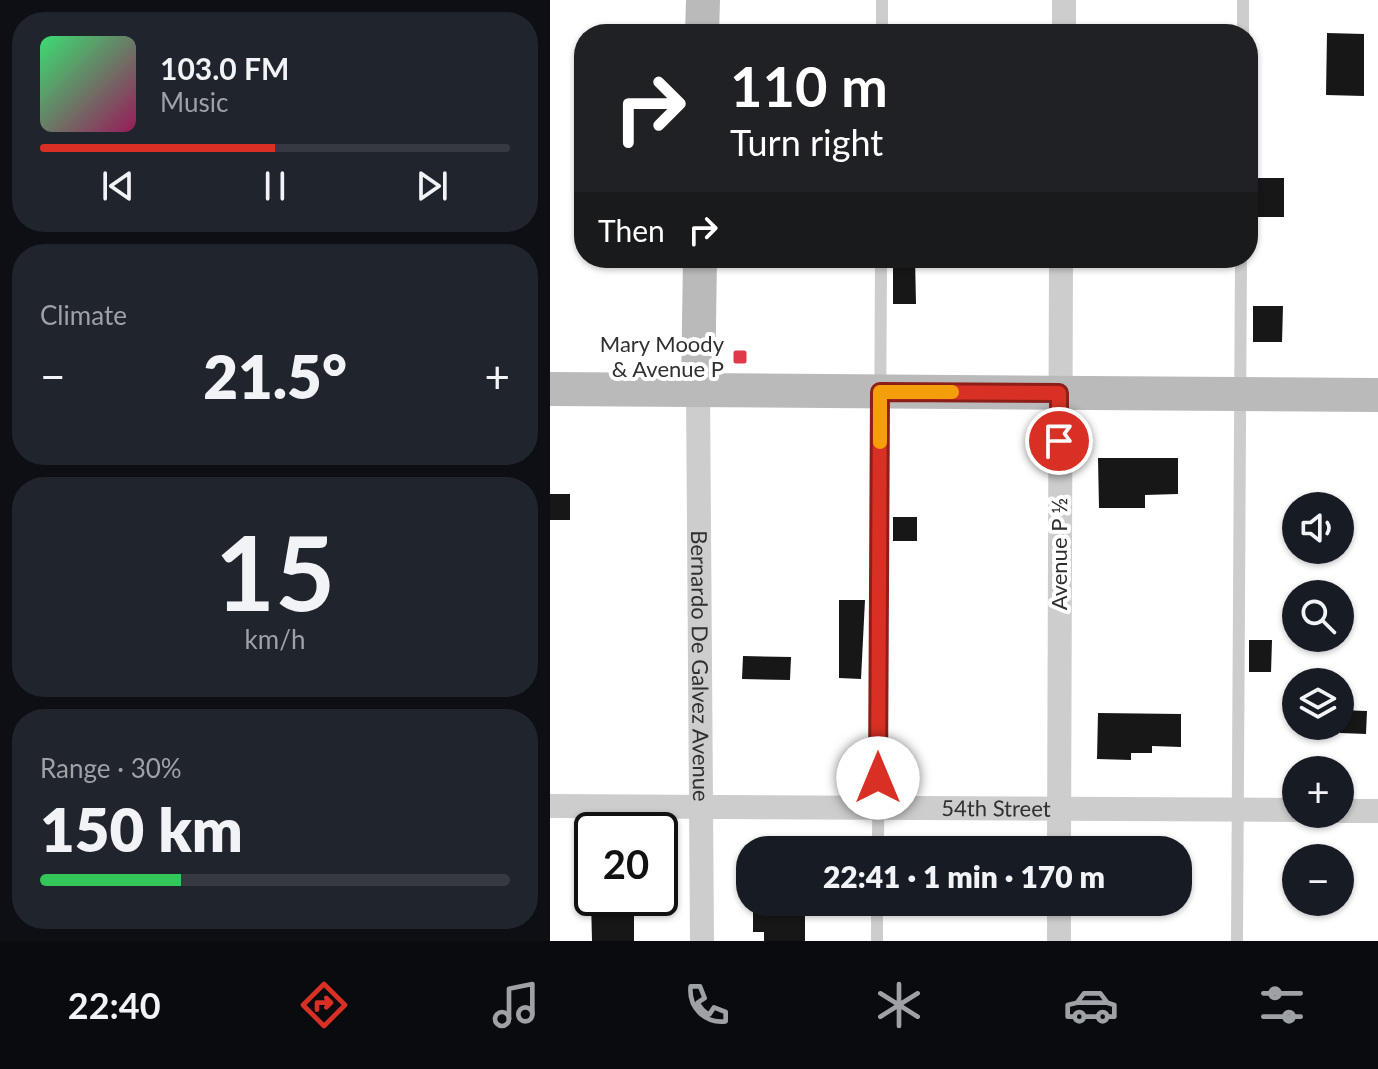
<!DOCTYPE html>
<meta charset="utf-8">
<style>
:root{--surface:#171b24;--page:#20242c;--text:#f1f3f6;--muted:#9ea1a6;--line:#363941;--accent:#d93025}
body{margin:0;font-family:Lato,sans-serif;background:var(--page);color:var(--text);height:100vh;display:flex;flex-direction:column;font-size:30px;white-space:nowrap}
*{box-sizing:border-box;margin:0}
p{font-size:26px;color:var(--muted)}
.icon{flex:none;width:44px;height:44px;fill:none;stroke:currentColor;stroke-width:2;stroke-linecap:round;stroke-linejoin:round}
.map{position:relative;flex:1;overflow:hidden}
.details{display:flex;flex-direction:column;gap:12px;padding:12px;background:#0d0f14;width:550px}
.details>*{flex:none}
.hud{position:absolute;left:24px;top:24px;width:684px;height:244px;border-radius:32px;box-shadow:0 2px 6px #0004;background:#202124;color:#fff;overflow:hidden}
.tools{position:absolute;left:732px;top:492px;display:grid;gap:16px}
.tools a{display:grid;place-items:center;width:72px;height:72px;border-radius:50%;background:var(--surface);box-shadow:0 2px 6px #0004;font-size:40px}
.speed{position:absolute;left:24px;top:812px;display:flex;gap:16px;font-size:40px;font-weight:700;text-align:center}
.speed>*{display:grid;place-content:center;width:104px;height:104px;border-radius:50%;background:var(--surface);box-shadow:0 2px 6px #0004;line-height:1}
.speed .limit{border:4px solid #111;border-radius:12px;background:#fff;color:#111}
.pin{position:absolute;display:grid;place-items:center;width:68px;height:68px;color:#fff;margin:-34px;border:4px solid #fff;border-radius:50%;box-shadow:0 2px 8px #0007}
.me{position:absolute;width:88px;margin:-44px;rotate:0deg;stroke-linejoin:round;filter:drop-shadow(0 0 6px #0008)}
.turn{display:flex;align-items:center;gap:28px;height:168px;padding:0 24px;font-size:36px}
.turn .icon{width:104px;height:104px;stroke-width:2.5}
.turn b{display:block;font-size:56px;line-height:68px}
.then{display:flex;align-items:center;height:76px;padding:0 24px;background:#0003;gap:16px;font-size:30px}
.big{font-size:60px;font-weight:800;line-height:1.1}
.details .widget{flex:1;display:flex;flex-direction:column;justify-content:center;gap:12px;min-width:0;padding:0 28px;border-radius:32px;background:var(--page)}
.details .dial{align-items:center;gap:0}
.dial b{font-size:104px;line-height:1}
.song{display:flex;align-items:center;gap:24px}
.cover{width:96px;height:96px;border-radius:12px;background:linear-gradient(135deg,hsl(140 70% 55%),hsl(330 70% 35%))}
.played{height:8px;border-radius:4px;background:linear-gradient(90deg,var(--accent) 50%,var(--line) 50%)}
.keys{display:flex;justify-content:space-around;direction:ltr}
.heat{display:flex;justify-content:space-between;align-items:center;font-size:44px;direction:ltr}
.charge{height:12px;border-radius:6px;background:linear-gradient(90deg,#34c759 30%,var(--line) 0)}
.trip{position:absolute;left:186px;top:836px;width:456px;height:80px;border-radius:32px;background:var(--surface);box-shadow:0 2px 6px #0004;font-weight:800;line-height:80px;text-align:center}
.dock{display:flex;height:128px;justify-content:space-around;align-items:center;background:#090b0e;color:var(--muted)}
.dock .icon{width:56px;height:56px}
.dock .selected{color:var(--accent)}
.dock b{font-size:36px;color:var(--text)}
main{display:flex;flex:1;min-height:0}
.map>svg:first-child{display:block}
</style>
<main>
<section class="details">
<div class="widget">
<div class="song"><i class="cover"></i><div><b>103.0 FM</b><p>Music</p></div></div>
<div class="played"></div>
<div class="keys"><svg class="icon" aria-label="previous" viewBox="0 0 24 24"><path d="M18 5L8 12l10 7zM5 5v14"/></svg><svg class="icon" aria-label="pause" viewBox="0 0 24 24"><path d="M8 5v14M16 5v14"/></svg><svg class="icon" aria-label="next" viewBox="0 0 24 24"><path d="M6 5l10 7-10 7zM19 5v14"/></svg></div>
</div>
<div class="widget"><p>Climate</p>
<div class="heat"><a>−</a><b class="big">21.5°</b><a>+</a></div>
</div>
<div class="widget dial"><b>15</b><p>km/h</p></div>
<div class="widget"><p>Range · 30%</p><b class="big">150 km</b><div class="charge"></div></div>
</section>
<div class="map">
<svg width="828" height="941" viewBox="0 0 828 941">
<rect width="100%" height="100%" fill="#fff"/>
<g fill="#171717">
<polygon points="777,33 814,34 814,96 776,95"/>
<rect x="706" y="178" width="28" height="39"/>
<polygon points="343,258 365,258 366,304 343,304"/>
<polygon points="703,306 733,306 732,342 703,342"/>
<polygon points="548,458 628,458 628,494 595,495 595,508 549,508"/>
<rect x="0" y="494" width="20" height="26"/>
<rect x="343" y="517" width="24" height="24"/>
<polygon points="289,600 315,600 311,679 289,678"/>
<polygon points="699,640 722,640 721,672 699,672"/>
<polygon points="193,656 241,657 240,680 192,679"/>
<polygon points="790,710 817,711 816,734 790,733"/>
<polygon points="548,713 631,714 631,747 602,746 602,753 581,753 581,760 547,759"/>
<polygon points="41,900 84,900 84,941 42,941"/>
<polygon points="203,907 255,907 255,941 214,941 214,932 203,932"/>
</g>
<g fill="none" stroke-linecap="round" stroke-linejoin="round">
<g stroke="#cdcdcd" stroke-width="12">
<polyline points="332,34 332,0"/>
<polyline points="693,34 693,0"/>
<polyline points="328,850 331,258"/>
<polyline points="327,941 327,902"/>
<polyline points="687,941 691,258"/>
</g>
<g stroke="#cdcdcd" stroke-width="24">
<polyline points="514,34 514,0"/>
<path id="s1" d="M148 390 152 941"/>
<path id="s2" d="M0 806 746 810"/>
<polyline points="790,811 828,811"/>
<polyline points="509,850 511,258"/>
<polyline points="509,941 509,902"/>
</g>
<g stroke="#bababa" stroke-width="34">
<polyline points="152,34 153,0"/>
<polyline points="0,389 828,395"/>
<polyline points="148,390 150,258"/>
</g>
</g>
<g fill="none" stroke-linecap="round" stroke-linejoin="round">
<defs>
<polyline id="route" points="328,778 330,392 509,393 509,441"/>
</defs>
<use href="#route" stroke="#8d1f18" stroke-width="20"/>
<use href="#route" stroke="#d93025" stroke-width="14"/>
<polyline stroke="#f59e0b" stroke-width="14" points="330,442 330,392 402,392"/>
</g>
<rect fill="#e0394a" stroke="#fff" stroke-width="3" x="182" y="349" width="16" height="16" rx="4"/>
<g text-anchor="middle" stroke-width="8" stroke-linejoin="round" paint-order="stroke">
<g font-size="22" fill="#303030" stroke="#fff" text-anchor="end">
<text x="174" y="352">Mary Moody<tspan x="174" dy="25">&amp; Avenue P</tspan></text>
</g>
<g font-size="22" fill="#303030" stroke="#fff">
<text transform="translate(509 554) rotate(-90)" y="8">Avenue P ½</text>
<text dy="8" stroke="none"><textPath href="#s1" startOffset="276">Bernardo De Galvez Avenue</textPath></text>
<text dy="8" stroke="none"><textPath href="#s2" startOffset="446">54th Street</textPath></text>
</g>
</g>
</svg>
<div class="tools">
<a><svg class="icon" aria-label="sound" viewBox="0 0 24 24"><path d="M4 9h4l5-4v14l-5-4H4zM17 9q2 3 0 6"/></svg></a>
<a><svg class="icon" aria-label="search" viewBox="0 0 24 24"><circle cx="10" cy="10" r="6"/><path d="M15 15l6 6"/></svg></a>
<a><svg class="icon" aria-label="layers" viewBox="0 0 24 24"><path d="M12 4l9 5-9 5-9-5zM3 14l9 5 9-5"/></svg></a>
<a>+</a>
<a>−</a>
</div>
<div class="speed"><div class="limit">20</div></div>
<div class="pin" style="left:509px;top:441px;background:#d93025"><svg class="icon" aria-label="arrive" viewBox="0 0 24 24"><path d="M6 21V4h12l-3 4 3 4H6"/></svg></div>
<svg class="me" style="left:328px;top:778px" viewBox="-20 -20 40 40"><circle r="19" fill="#fff"/><path d="M0-13L10 11 0 6-10 11z" fill="#d93025"/></svg>
<div class="trip">22:41 · 1 min · 170 m</div>
<div class="hud">
<div class="turn"><svg class="icon" aria-label="right" viewBox="0 0 24 24"><path d="M7 20v-9h11M14 6l5 5-5 5"/></svg><div><b>110 m</b>Turn right</div></div>
<div class="then">Then<svg class="icon" aria-label="right" viewBox="0 0 24 24"><path d="M7 20v-9h11M14 6l5 5-5 5"/></svg></div>
</div>
</div>
</main>
<nav class="dock">
<b>22:40</b>
<svg class="icon selected" aria-label="directions" viewBox="0 0 24 24"><path d="M12 3l9 9-9 9-9-9zM9 14v-3h6M13 9l2 2-2 2"/></svg>
<svg class="icon" aria-label="music" viewBox="0 0 24 24"><path d="M9 18V5l10-2v13"/><circle cx="6" cy="18" r="3"/><circle cx="16" cy="16" r="3"/></svg>
<svg class="icon" aria-label="phone" viewBox="0 0 24 24"><path d="M5 4h4l2 5-3 2q2 4 5 5l2-3 5 2v4C11 20 4 13 5 4z"/></svg>
<svg class="icon" aria-label="climate" viewBox="0 0 24 24"><path d="M12 3v18M4 7l16 10M4 17L20 7"/></svg>
<svg class="icon" aria-label="car" viewBox="0 0 24 24"><path d="M5 17H2v-5l4-1 3-4h7l3 4 3 1v5h-3M9 17h6M6 11h13"/><circle cx="7" cy="17" r="2"/><circle cx="17" cy="17" r="2"/></svg>
<svg class="icon" aria-label="filters" viewBox="0 0 24 24"><path d="M4 7h16M4 17h16"/><circle cx="9" cy="7" r="2"/><circle cx="15" cy="17" r="2"/></svg>
</nav>
